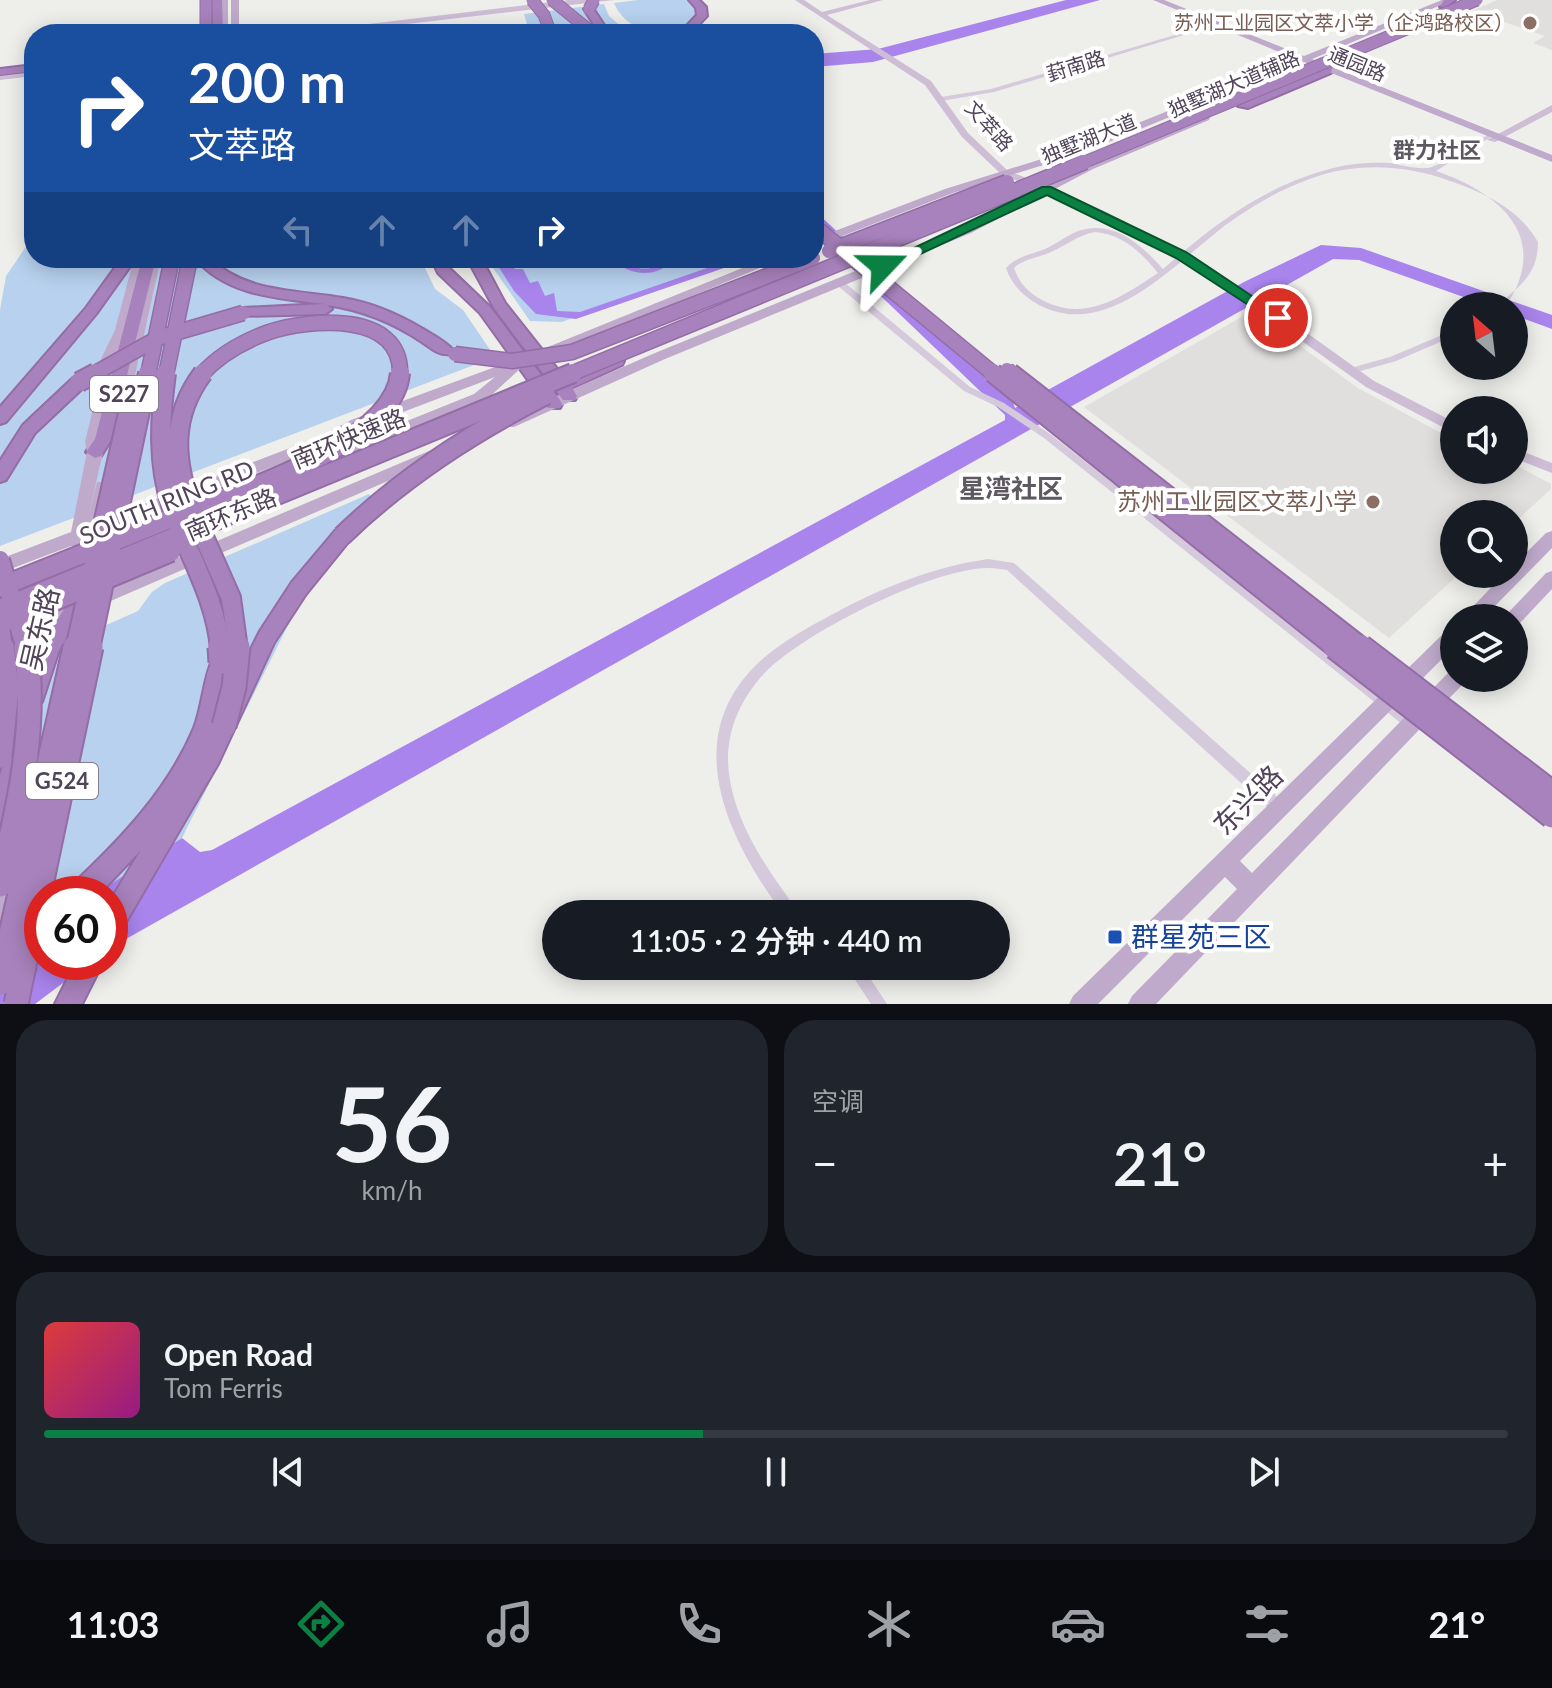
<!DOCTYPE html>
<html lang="zh">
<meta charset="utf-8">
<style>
:root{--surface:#171b24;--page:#20242c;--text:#f1f3f6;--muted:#9ea1a6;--line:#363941;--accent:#0b8043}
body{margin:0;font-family:Lato,"Noto Sans SC",sans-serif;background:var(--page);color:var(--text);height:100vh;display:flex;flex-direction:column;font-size:30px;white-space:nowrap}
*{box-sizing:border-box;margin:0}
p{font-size:26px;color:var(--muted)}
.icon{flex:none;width:44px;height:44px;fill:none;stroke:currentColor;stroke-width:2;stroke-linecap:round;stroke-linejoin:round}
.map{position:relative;height:1004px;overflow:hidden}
.drawer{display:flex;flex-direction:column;gap:16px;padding:16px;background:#0d0f14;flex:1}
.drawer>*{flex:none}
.guide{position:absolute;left:24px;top:24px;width:800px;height:244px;border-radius:32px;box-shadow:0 4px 20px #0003;background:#1a4fa0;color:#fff;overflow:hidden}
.needle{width:52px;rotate:332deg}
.fabs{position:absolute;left:1440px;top:292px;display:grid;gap:16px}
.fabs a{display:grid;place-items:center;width:88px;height:88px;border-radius:50%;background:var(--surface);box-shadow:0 4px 20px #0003;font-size:40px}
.speed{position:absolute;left:24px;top:876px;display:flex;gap:16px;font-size:40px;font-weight:700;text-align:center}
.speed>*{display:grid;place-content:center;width:104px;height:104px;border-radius:50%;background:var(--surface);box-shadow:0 4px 20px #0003;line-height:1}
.speed .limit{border:12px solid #d22;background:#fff;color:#111}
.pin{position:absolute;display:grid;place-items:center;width:68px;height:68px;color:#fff;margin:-34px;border:4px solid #fff;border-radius:50%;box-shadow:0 2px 8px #0007}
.me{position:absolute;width:88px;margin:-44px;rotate:67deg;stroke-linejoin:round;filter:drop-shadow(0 0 6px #0008)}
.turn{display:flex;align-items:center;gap:28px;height:168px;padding:0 32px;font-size:36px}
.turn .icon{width:104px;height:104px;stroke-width:2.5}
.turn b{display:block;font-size:56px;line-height:68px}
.lanes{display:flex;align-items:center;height:76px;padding:0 32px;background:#0003;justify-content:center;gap:40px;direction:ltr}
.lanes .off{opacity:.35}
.big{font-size:60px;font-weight:600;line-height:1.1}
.drawer .card{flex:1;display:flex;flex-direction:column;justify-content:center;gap:12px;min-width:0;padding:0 28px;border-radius:32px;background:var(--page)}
.drawer .dial{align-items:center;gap:0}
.dial b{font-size:104px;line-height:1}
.song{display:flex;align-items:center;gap:24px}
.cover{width:96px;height:96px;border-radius:12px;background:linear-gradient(135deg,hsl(0 70% 55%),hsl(310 70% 35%))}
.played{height:8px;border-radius:4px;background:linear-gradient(90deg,var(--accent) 45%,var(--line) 45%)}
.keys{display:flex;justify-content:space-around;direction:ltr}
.heat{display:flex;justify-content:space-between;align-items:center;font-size:44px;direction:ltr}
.drawer .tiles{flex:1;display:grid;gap:16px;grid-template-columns:1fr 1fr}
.card:last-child{grid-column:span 2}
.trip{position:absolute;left:542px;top:900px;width:468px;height:80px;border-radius:40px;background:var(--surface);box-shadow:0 4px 20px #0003;font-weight:600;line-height:80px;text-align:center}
.tab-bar{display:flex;height:128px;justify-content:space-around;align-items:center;background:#090b0e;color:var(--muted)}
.tab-bar .icon{width:56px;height:56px}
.tab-bar .selected{color:var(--accent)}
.tab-bar b{font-size:36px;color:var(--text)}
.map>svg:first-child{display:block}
</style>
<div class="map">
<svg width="1552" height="1004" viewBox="0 0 1552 1004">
<rect width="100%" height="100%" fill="#eeeeeb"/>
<g fill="#e0dfdd">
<polygon points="1497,0 1552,0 1552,50 1533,43 1545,36 1472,11"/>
<polygon points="1252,311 1358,388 1454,440 1454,470 1514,470 1514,464 1551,484 1551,489 1514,523 1514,514 1454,514 1454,574 1459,574 1389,638 1084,407"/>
</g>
<g fill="#b7d1ee">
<path d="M638 0H690L696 11 695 21C672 44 627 34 614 3Z"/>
<polygon points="604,4 609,16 630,34 530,34 524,14"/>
<polygon points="34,235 34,258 413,258 414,265 425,268 435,289 463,310 495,357 0,546 0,310 6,276"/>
<polygon points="486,258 736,258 562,322 530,321"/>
<polygon points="369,494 379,508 305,591 182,838 95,894 42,894 0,950 0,672 138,611 152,592 165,583"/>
</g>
<g fill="#a884ec">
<polygon points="1066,0 1100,0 873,62 814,67 814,54 878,49"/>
<polygon points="814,210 1010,393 1015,408 1244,282 1321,245 1361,248 1552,315 1552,329 1514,315 1514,306 1489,306 1359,260 1333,259 110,948 110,894 95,894 182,838 200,852 212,850 1005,420 1005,415 814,232"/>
<polygon points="493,258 511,258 515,269 523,269 530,283 538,281 545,296 554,293 557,311 580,312 736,258 753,258 576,319 536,314 514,291"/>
<path d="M610 258H661L633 266C644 271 658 269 665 258H674C657 281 628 275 610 258Z"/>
<polygon points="42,927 42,962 91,962 35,1004 0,1004 0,950"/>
</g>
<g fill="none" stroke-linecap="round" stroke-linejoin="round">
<defs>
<g id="highway">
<polygon points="212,0 222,0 223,34 213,34"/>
<polygon points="689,0 699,0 706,7 707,16 690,34 679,34 697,15 696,8"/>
<polygon points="1444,0 1455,0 1446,7 1440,7"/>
<polygon points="589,6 592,7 610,34 600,34 584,9"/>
<polygon points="1328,63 1333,66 1331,73 1248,108 1238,106 1322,69"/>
<polygon points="34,65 34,71 0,75 0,69"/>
<polygon points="122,258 136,258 96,314 6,422 0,424 0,407 86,308"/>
<polygon points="142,258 156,258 111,440 101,456 95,458 86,452 95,439"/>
<path d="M195 258H210C245 293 297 290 343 298 372 303 398 314 423 329 433 335 445 341 453 350L450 354C439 356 431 348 422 342 392 322 362 310 327 305L332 309 325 314 238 316 236 313 243 308 324 304C279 298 226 296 195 258Z"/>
<polygon points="431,258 445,258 449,268 490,307 560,400 562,404 560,408 548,408 480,313 438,273"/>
<polygon points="467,258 481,258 505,303 566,380 610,357 622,357 624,361 622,365 572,388 577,396 575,400 563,400 494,308"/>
<polygon points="79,377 87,382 85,386 35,433 6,480 0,482 0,461 23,425 73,378"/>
<path d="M342 529 349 531 351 536 349 541 306 594 274 643 218 764 119 934 110 938V901L141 850 99 894H69L72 885C120 840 168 790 194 728 203 705 203 678 214 656L221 653 228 656 231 662 221 709 260 631 292 582 335 531Z"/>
<polygon points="76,600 83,602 86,608 59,650 42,702 34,705 26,702 23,695 43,641 69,602"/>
<polygon points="17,743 25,746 28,754 12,816 8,824 0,828 0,775 9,746"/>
<polygon points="76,962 103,962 82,1004 55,1004"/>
</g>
</defs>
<use href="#highway" stroke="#946da7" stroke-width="4"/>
<g fill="#d5c9dc" fill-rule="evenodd">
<polygon points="1209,25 1214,26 994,92 941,101 938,99 941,97 991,89"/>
<path d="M1491 133 1496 134 1436 171C1500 193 1552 237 1506 306H1497C1519 286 1538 275 1538 242 1519 209 1485 193 1450 181 1404 164 1353 162 1307 180 1282 189 1259 202 1237 217 1183 253 1115 340 1043 307 1026 299 1012 286 1006 268 1017 256 1030 255 1045 249 1056 244 1066 236 1078 231 1113 219 1141 244 1163 269 1217 222 1269 182 1342 166 1356 163 1376 162 1390 163 1402 165 1415 169 1427 168 1438 168 1479 140 1491 133ZM1095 232C1122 234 1141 252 1158 273 1122 297 1085 323 1042 300 1029 293 1019 283 1014 268 1025 258 1038 258 1051 252 1067 245 1078 235 1095 232Z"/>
<polygon points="838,282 844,282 970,387 1004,403 1050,434 1415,720 1417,724 1415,728 1411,730 1407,728 1044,438 998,407 964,391 838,286"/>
<polygon points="1454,330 1454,336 1396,361 1350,374 1346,371 1347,369 1390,357"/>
<path d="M988 559 1014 563 1284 803 1285 808 1284 813 1279 814 1274 813 1007 570C1001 569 995 568 989 568 934 567 797 635 761 677 740 701 728 729 728 760 729 801 749 840 771 873 780 887 791 900 798 914H783C726 836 676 733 765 657 785 640 809 627 833 614 881 588 933 567 988 559Z"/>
<polygon points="846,966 862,966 887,1004 871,1004"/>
</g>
<g fill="#cdbdd5" fill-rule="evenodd">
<polygon points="569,0 614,0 321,34 298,34 302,32"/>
<polygon points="795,0 804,0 822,12 870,0 883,0 827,15 931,81 968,133 1007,170 1104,211 1185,253 1265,303 1374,381 1454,422 1454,433 1366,387 1257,309 1177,257 1096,215 1001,174 962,137 925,85"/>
<polygon points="34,72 34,76 0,80 0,76"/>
<polygon points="1552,105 1552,112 1495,142 1487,140"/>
<polygon points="1514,448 1552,463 1552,473 1514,458"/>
</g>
<g fill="#bfaacb" fill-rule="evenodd">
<rect x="220" y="0" width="8" height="34"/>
<rect x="231" y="0" width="8" height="34"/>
<polygon points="1153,0 1164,0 1304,56 1442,0 1453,0 1312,59 1552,155 1552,162 1304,62 1082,153 953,193 814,247 814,239 945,189 1074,149 1296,59"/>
<polygon points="1205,115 1210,118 1209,120 1093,169 971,233 665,359 514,427 504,427 502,423 504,419 655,353 963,227 1085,165"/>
<polygon points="134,258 146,258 129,330 115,359 117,367 101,442 103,452 89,514 97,482 109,482 111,486 104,519 319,437 351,420 533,353 767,258 784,258 522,367 484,402 330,464 320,464 317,460 320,456 474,394 495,377 361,428 339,441 100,534 92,566 86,568 80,566 78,561 80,549 71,546 0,573 0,559 71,532 87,452 85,442 103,367 101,359 115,330"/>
<polygon points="149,258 161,258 125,420 118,425 111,420"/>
<polygon points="436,448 441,450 444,454 441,458 0,649 0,633"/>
<polygon points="1552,531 1552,548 1483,618 1462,618 1504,574 1514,574 1514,565 1546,533"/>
<polygon points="1552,571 1552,589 1520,623 1514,626 1514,618 1505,618 1508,613 1546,573"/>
<polygon points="1454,627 1454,647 1240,861 1252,873 1449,672 1454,670 1454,678 1465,678 1463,684 1156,1004 1128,1004 1132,996 1237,889 1225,877 1098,1004 1069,1004 1073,996 1448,629"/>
<polygon points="12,868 20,871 23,879 8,936 0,939 0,883 4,871"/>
</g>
<use href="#highway" fill="#a882bc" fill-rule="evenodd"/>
<defs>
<g id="highway-bridge-far3">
<polyline points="206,0 206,34"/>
<polyline points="532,0 544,15 551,34"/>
<polyline points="552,0 594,34"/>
<polyline points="589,9 594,0"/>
<polyline points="176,34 215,34"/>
<polyline points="1080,164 1477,0"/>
</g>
<g id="highway-bridge-far2">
<polyline points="814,226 995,375"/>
<polyline points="829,251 1007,182"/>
<polyline points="455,354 512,361 572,352 813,258"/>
<polyline points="1007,370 1013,375"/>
<polyline points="92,375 158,338 243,313"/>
<polyline points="148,375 172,258"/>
<polyline points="166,375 190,258"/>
<path d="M201 375C219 355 244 341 269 332 308 319 403 310 400 375"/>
<polyline points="568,375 1085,162"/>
</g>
<g id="highway-bridge-far1">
<path d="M166 373C160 418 157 464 172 508 188 555 216 598 220 649"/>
<polyline points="993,373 1337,649"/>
<polyline points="1010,373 1364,649"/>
<polyline points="79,382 96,373"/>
<polyline points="192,510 231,598 238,649"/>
<path d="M192 510C174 461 170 417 203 373"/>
<path d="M192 510C246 489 395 442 400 373"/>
<path d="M342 536C403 477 471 433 546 395"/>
<polyline points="0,560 26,649"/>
<polyline points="0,587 192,510"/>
<polyline points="0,609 573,373"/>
<polyline points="0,624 171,552"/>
<polyline points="0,625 3,649"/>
<polyline points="75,649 130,404"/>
<polyline points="90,649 148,373"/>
</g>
<g id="highway-bridge">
<polyline points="220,647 221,662"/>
<polyline points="1335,647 1552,816"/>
<polyline points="1361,647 1552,793"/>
<polyline points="224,726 234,687 238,647"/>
<polyline points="0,756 7,688 2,647"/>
<path d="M0 885C19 806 37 728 26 647"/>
<polyline points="0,983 75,647"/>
<polyline points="16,1004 91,647"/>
</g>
</defs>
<use href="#highway-bridge-far3" stroke="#946da7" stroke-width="13" stroke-linecap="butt"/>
<use href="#highway-bridge-far2" stroke="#946da7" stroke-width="17" stroke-linecap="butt"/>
<use href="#highway-bridge-far1" stroke="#946da7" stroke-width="22" stroke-linecap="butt"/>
<use href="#highway-bridge" stroke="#946da7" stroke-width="27" stroke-linecap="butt"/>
<use href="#highway-bridge-far3" stroke="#a882bc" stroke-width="11"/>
<use href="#highway-bridge-far2" stroke="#a882bc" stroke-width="14"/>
<use href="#highway-bridge-far1" stroke="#a882bc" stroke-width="18"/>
<use href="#highway-bridge" stroke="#a882bc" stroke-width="23"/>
</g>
<polygon fill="#0b8043" stroke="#07532c" stroke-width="2" points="1042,187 1051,187 1186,252 1285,318 1273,321 1176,258 1047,195 888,269 876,266"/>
<g fill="#8d6e63" stroke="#fff" stroke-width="3">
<circle cx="1530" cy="23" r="8"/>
<circle cx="1373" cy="502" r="8"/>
</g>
<rect fill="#1a4fb4" stroke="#fff" stroke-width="3" x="1107" y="929" width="16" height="16" rx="4"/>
<g text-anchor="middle" stroke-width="8" stroke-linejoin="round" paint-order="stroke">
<g font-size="20" fill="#785e54" stroke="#fff" text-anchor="end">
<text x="1514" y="30">苏州工业园区文萃小学（企鸿路校区）</text>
</g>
<g font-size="20" fill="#514459" stroke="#fff">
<text transform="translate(1357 64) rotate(22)" y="7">通园路</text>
<text transform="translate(1076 66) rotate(-17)" y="7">葑南路</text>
<text transform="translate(1234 84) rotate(-23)" y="7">独墅湖大道辅路</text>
<text transform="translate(989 126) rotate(48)" y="7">文萃路</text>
<text transform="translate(1089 139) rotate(-22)" y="7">独墅湖大道</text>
</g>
<g font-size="22" font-weight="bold" fill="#5e5860" stroke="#fff">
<text x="1437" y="158">群力社区</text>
</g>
<g fill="#fff" stroke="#857c8b" stroke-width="2">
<rect x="90" y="376" width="68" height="36" rx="6"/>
<rect x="26" y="763" width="72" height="36" rx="6"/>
</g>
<g font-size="22" font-weight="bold" fill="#514459">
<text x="124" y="402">S227</text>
<text x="62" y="789">G524</text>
</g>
<g font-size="24" fill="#514459" stroke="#fff">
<text transform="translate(349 439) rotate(-22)" y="8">南环快速路</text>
<text transform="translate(167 503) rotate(-22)" y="8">SOUTH RING RD</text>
<text transform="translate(231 515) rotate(-23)" y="8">南环东路</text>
</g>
<g font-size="24" fill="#785e54" stroke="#fff" text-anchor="end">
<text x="1357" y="510">苏州工业园区文萃小学</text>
</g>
<g font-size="26" font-weight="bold" fill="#5e5860" stroke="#fff">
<text x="1011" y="498">星湾社区</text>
</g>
<g font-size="28" fill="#514459" stroke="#fff">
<text transform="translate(40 629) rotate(-77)" y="10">吴东路</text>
<text transform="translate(1248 800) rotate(-45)" y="10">东兴路</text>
</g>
<g font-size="28" fill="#164399" stroke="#fff" text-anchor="start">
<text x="1131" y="947">群星苑三区</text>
</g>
</g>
</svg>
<div class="fabs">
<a><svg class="needle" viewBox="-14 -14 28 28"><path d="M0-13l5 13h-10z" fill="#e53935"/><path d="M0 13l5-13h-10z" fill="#9ea1a6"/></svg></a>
<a><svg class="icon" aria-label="sound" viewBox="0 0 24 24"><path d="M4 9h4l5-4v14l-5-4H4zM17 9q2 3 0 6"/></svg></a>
<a><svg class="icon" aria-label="search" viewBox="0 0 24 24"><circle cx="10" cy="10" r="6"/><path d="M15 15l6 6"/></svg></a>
<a><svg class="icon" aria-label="layers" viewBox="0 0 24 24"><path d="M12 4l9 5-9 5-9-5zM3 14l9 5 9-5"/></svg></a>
</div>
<div class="speed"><div class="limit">60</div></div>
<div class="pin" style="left:1278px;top:318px;background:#d93025"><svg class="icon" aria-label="arrive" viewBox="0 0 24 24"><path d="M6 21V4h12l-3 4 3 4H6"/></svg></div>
<svg class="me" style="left:883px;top:266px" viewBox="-20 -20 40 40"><path d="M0-17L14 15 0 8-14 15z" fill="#0b8043" stroke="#fff" stroke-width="4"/></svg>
<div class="trip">11:05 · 2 分钟 · 440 m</div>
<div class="guide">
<div class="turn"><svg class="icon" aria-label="right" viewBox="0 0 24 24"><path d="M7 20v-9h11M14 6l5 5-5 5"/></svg><div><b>200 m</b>文萃路</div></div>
<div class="lanes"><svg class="icon off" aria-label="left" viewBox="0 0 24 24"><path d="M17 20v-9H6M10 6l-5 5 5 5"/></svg><svg class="icon off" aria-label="ahead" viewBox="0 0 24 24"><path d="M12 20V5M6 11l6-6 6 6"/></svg><svg class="icon off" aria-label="ahead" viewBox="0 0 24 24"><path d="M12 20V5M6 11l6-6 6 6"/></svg><svg class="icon" aria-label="right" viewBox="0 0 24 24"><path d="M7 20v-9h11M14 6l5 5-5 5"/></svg></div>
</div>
</div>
<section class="drawer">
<div class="tiles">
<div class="card dial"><b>56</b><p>km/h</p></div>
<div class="card"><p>空调</p>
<div class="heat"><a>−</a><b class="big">21°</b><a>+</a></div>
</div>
<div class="card">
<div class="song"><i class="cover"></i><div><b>Open Road</b><p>Tom Ferris</p></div></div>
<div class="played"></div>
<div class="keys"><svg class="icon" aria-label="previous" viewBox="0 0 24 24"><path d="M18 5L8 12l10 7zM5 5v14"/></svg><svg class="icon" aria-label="pause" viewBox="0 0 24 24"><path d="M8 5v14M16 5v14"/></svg><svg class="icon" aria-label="next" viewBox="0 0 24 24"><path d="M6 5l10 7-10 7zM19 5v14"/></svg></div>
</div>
</div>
</section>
<nav class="tab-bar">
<b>11:03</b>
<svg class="icon selected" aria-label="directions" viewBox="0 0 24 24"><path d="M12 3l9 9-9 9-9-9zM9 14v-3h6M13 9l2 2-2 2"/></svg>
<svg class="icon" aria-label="music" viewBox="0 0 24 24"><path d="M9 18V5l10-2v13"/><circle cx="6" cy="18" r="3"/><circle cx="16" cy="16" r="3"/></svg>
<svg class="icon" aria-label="phone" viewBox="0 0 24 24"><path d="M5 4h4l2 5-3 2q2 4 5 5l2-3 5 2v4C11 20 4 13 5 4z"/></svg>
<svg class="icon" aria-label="climate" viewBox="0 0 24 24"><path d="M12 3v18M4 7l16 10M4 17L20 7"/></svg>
<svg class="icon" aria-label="car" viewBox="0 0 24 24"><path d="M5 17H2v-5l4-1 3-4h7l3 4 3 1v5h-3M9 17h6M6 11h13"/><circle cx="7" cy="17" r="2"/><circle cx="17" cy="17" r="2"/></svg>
<svg class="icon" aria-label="filters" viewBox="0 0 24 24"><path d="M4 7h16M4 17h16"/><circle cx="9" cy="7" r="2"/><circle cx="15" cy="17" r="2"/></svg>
<b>21°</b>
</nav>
